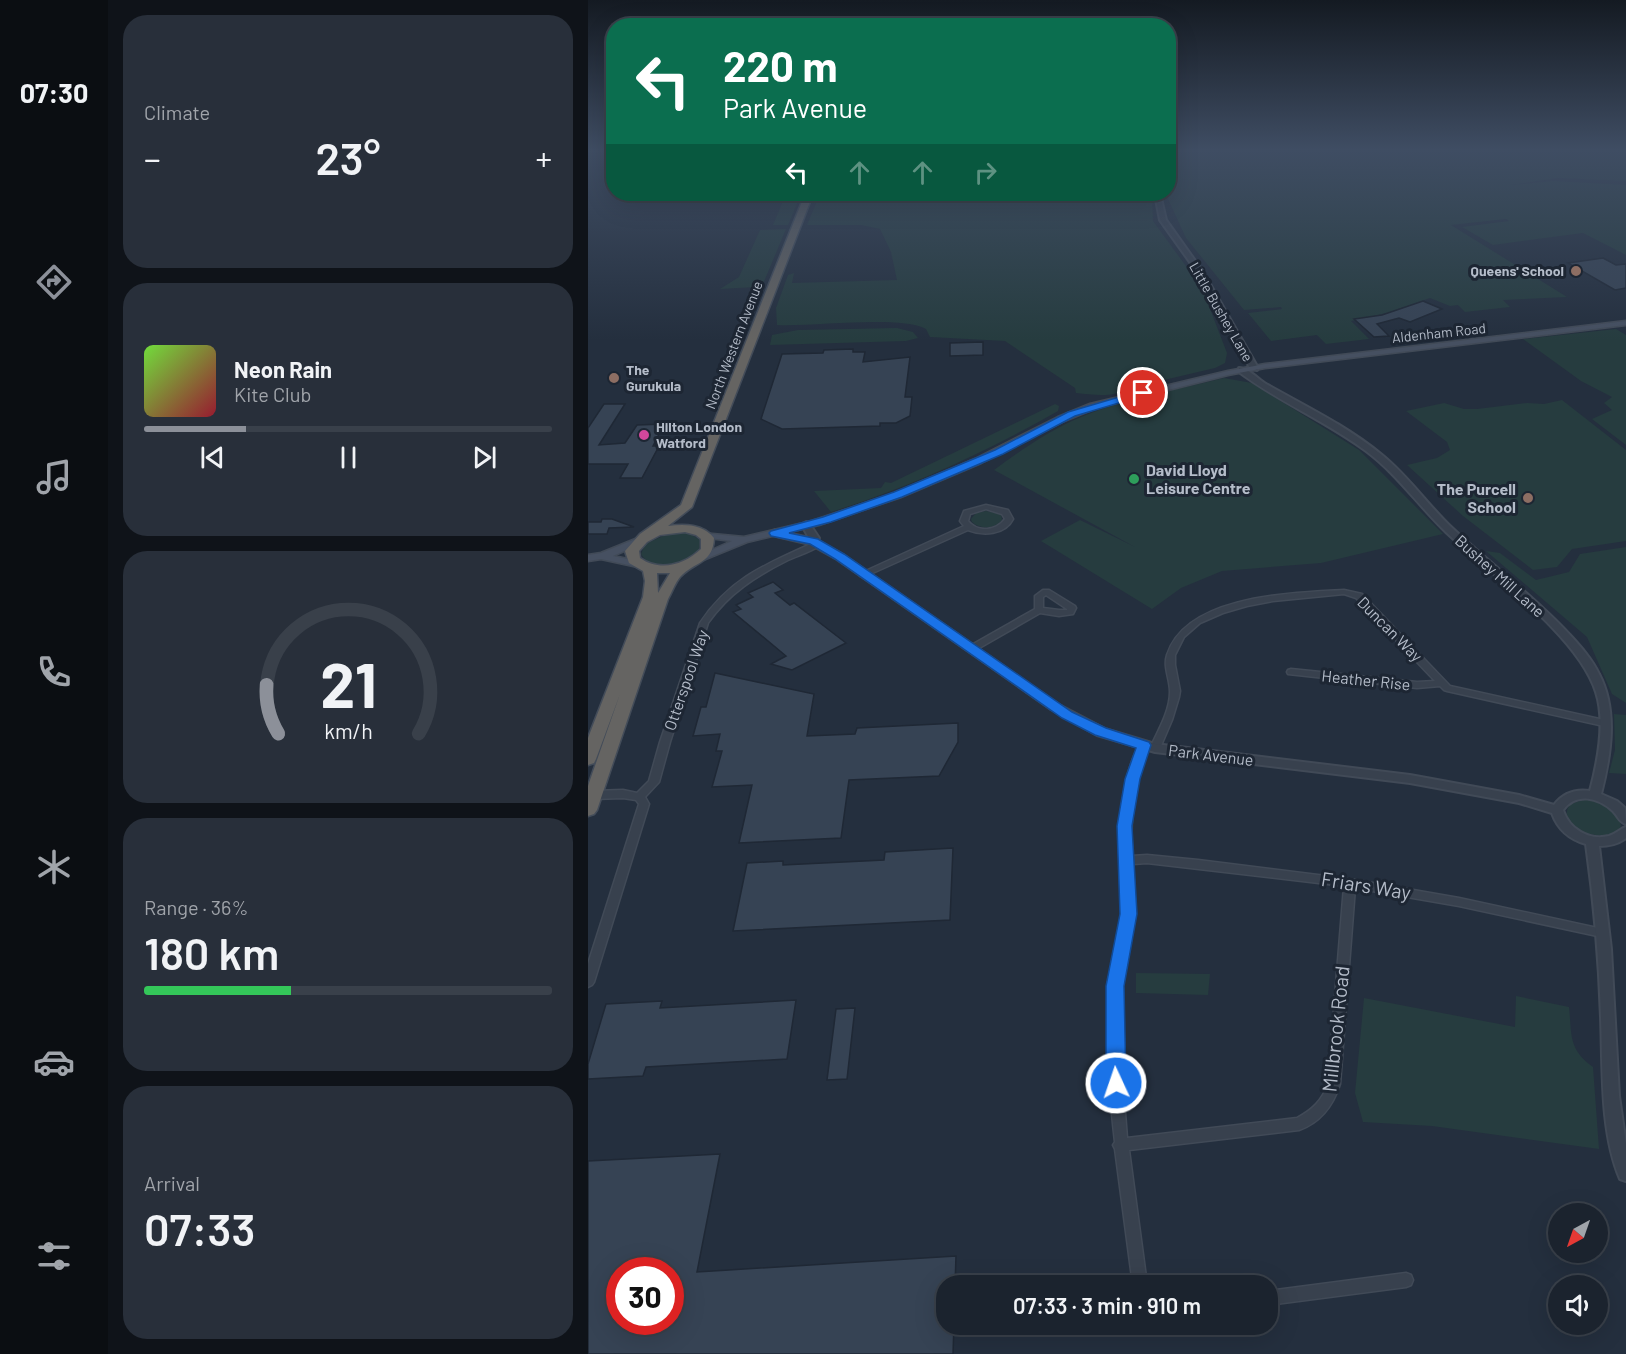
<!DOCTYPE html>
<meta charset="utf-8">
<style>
:root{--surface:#1b232e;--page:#282f3a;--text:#f1f3f6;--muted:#a0a4aa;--line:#39404a;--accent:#8c9099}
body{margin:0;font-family:Barlow,sans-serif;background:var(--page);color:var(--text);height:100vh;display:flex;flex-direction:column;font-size:22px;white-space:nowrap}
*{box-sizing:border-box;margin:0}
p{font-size:20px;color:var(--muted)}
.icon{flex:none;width:33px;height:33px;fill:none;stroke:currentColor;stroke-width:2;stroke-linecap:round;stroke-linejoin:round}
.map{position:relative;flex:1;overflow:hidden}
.panel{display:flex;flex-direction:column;gap:15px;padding:15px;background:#0f1319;width:480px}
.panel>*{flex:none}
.banner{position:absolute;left:18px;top:18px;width:570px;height:183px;border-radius:24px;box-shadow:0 6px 24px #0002,0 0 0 2px var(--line);background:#0b6e4f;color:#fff;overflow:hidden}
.needle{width:39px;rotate:220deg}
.buttons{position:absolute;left:960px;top:1203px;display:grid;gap:12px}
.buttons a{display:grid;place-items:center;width:60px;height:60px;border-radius:50%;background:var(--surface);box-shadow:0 6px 24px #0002,0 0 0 2px var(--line);font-size:30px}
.speed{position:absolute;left:18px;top:1257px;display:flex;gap:12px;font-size:30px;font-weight:700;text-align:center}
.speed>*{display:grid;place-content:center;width:78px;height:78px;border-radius:50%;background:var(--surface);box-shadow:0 6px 24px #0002,0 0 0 2px var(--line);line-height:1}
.speed .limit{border:9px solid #d22;background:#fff;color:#111}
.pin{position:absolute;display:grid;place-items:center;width:51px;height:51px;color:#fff;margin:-26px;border:3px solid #fff;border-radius:50%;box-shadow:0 2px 6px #0007}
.me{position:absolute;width:66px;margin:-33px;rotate:357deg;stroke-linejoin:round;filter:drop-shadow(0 0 4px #0008)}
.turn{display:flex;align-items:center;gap:21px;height:126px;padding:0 18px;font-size:27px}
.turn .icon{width:78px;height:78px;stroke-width:2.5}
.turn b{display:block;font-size:42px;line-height:51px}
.lanes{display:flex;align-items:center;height:57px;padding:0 18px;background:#0003;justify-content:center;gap:30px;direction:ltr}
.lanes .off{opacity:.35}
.big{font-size:45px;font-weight:600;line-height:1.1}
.panel .widget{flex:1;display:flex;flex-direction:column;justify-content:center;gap:9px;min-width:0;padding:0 21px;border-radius:24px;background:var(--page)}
.panel .dial{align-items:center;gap:0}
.dial svg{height:156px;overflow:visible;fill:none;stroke:var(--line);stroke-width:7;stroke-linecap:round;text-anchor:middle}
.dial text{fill:var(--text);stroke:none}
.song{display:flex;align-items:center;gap:18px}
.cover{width:72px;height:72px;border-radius:9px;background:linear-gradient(135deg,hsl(100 70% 55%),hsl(350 70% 35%))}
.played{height:6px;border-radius:3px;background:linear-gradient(90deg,var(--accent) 25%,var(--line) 25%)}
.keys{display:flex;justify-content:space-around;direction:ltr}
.heat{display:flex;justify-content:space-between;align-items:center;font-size:33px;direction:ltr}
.charge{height:9px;border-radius:4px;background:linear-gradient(90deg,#34c759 36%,var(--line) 0)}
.trip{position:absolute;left:348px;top:1275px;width:342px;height:60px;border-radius:24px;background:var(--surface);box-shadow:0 6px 24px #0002,0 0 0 2px var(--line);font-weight:600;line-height:60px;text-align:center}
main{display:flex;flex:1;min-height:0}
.dock{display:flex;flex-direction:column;width:108px;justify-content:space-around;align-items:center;background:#0b0e12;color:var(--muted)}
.dock .icon{width:42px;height:42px}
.dock .current{color:var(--accent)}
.dock b{font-size:27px;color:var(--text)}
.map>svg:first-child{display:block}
</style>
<main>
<nav class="dock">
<b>07:30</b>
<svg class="icon current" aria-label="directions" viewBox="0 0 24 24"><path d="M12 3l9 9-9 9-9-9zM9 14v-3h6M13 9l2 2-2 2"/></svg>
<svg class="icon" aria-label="music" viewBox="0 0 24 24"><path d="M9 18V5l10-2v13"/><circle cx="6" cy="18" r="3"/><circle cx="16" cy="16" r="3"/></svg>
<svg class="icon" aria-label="phone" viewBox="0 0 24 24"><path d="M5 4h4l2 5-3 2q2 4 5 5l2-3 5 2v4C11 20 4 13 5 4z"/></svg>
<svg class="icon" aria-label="climate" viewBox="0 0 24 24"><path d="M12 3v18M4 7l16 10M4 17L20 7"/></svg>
<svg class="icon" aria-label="car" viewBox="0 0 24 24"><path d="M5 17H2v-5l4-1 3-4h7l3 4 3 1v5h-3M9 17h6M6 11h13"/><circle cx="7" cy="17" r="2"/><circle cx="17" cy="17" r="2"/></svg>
<svg class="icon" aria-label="filters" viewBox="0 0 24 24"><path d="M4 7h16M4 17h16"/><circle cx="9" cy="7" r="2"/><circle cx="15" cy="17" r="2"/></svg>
</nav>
<section class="panel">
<div class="widget"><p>Climate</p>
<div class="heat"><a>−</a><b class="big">23°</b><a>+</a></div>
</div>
<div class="widget">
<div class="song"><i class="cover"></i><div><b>Neon Rain</b><p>Kite Club</p></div></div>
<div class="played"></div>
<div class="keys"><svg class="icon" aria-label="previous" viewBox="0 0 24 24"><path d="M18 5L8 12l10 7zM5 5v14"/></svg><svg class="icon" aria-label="pause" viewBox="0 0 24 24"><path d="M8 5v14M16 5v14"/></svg><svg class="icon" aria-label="next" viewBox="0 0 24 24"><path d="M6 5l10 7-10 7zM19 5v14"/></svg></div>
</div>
<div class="widget dial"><svg viewBox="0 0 100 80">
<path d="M14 69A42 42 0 1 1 86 69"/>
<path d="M14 69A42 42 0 0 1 8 44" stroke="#8c9099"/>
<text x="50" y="56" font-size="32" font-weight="700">21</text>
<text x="50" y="72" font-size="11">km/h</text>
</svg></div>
<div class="widget"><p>Range · 36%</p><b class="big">180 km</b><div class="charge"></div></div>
<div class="widget"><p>Arrival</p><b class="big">07:33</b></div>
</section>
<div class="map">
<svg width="1038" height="1354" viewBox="0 0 1038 1354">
<rect width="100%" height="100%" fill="#242f3e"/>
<g fill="#263c3f">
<polygon points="581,150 1038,150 1038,181 970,178 923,185 965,181 1038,185 1038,255 995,233 905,245 874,227 921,221 918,219 863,225 979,297 915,300 922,307 877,312 870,305 862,306 842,298 799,313 763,321 781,339 738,344 729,335 683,341 660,313 694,309 693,307 656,310 598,238 580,199"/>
<polygon points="198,194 213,194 200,225 185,225"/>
<path d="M232 194H564L565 221 603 273 609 275 619 293 617 296 639 353 637 363 627 368 542 388C525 398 507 395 488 393L487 388 417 341 342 337 338 329C311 315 225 327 189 325L188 308 200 275 206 273 204 283 309 280 303 252 292 229 273 225H219Z"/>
<polygon points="198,229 175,284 168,287 132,289 151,277 172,230"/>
<polygon points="309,328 325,332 330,338 318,341 182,345 184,335 210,330"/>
<polygon points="1028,329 1038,335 1038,445 1004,419 1024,410 1016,403 1024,397 993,381 935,339"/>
<path d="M636 378 664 383 771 450 855 534 733 563 634 571 593 588 564 609 453 541 492 520 547 547 406 470C433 450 462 430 493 417 538 398 589 390 636 378Z"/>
<polygon points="974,400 1038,450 1038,541 984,549 969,567 945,570 875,516 819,465 849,458 862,450 859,442 818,411 856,403 876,409 889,409 939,403 956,404"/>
<path d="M467 404 471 406 470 411C398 452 322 487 243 512L226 491 293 488 297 482 303 483Z"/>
<path d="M398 511 413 514 414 520C406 529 393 530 384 522L383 519 388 513Z"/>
<path d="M82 533H101L112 540 111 550C98 563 64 574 53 554L57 544Z"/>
<polygon points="1038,547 1038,703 1024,694 999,637 898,551 912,553 948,580 981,572 992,554"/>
<polygon points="1026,714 1038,715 1038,774 1021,773 1027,750"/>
<path d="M998 799C1014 802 1029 808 1033 826L1029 832C1011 842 966 829 982 804Z"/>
<polygon points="548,973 622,974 620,995 548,993"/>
<path d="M928 996 981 1007C984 1035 980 1049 1005 1067L1011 1149 844 1126 775 1122 767 1093 776 998 927 1027Z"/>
</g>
<g fill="#364354" stroke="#1f2835" stroke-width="1.5" fill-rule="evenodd">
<polygon points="1015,258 1028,265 1038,264 1038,288 1027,290 980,263"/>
<polygon points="835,301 854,309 822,322 811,318 789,324 801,336 786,337 766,319 794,315"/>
<polygon points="395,342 395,355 362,356 362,343"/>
<polygon points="265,349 265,352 277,352 275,362 322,357 317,397 324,397 322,416 308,423 292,423 292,426 194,429 173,419 194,354 235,353 236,350"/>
<polygon points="16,404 37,404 11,445 37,443 49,425 76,424 65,446 71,446 54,478 32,478 40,464 0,464 0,428"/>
<polygon points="14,519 24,519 46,527 21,528 19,534 0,534 0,522 13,522"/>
<polygon points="185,582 195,590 187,593 202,605 206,603 258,643 204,670 183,664 198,656 145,612 153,609 148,605 165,597 160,593"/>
<polygon points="127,673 226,694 219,736 267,734 269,728 370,723 370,742 351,776 261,780 253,838 151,843 164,785 124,787 134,751 128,751 132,734 105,736 113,707 118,707"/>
<polygon points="365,848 362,920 145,931 159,863 195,861 195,865 296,860 297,852"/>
<polygon points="208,1000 199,1059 58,1067 55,1076 0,1079 0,1064 18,1004 74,1001 72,1008"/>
<polygon points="267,1008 259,1079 239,1080 248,1009"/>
<path d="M132 1154 109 1272 368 1256 367 1286H358V1324H366L365 1354H0V1161ZM32 1270H82V1322H32Z"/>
</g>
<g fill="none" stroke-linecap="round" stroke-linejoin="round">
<defs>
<g id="minor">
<path d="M398 505 420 510 425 519C417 535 395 536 380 530L278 576H272L271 574 376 526 372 521 376 511ZM398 509 414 514 417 519C408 531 390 533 380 521L382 514Z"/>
<path d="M227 542H233L234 544C225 551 211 555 200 560 168 576 141 593 120 623L82 742 71 782 57 797 61 804 6 982 4 985 0 987V964L51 804 48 800 35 798 5 799 1 798 0 795 1 792 5 791 35 790 49 793 61 781 72 742 112 623C143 577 179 564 227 542Z"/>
<path d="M455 590H461L487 606 488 608 485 614 471 616 452 613 386 651H380L379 649 380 647 447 609V596ZM458 595 479 609V610H471L455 608V597Z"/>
<path d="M756 590 774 594 862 686 1016 720 1021 723 1016 726 859 691 856 690 852 686 829 688 700 674 699 672 700 670 703 669 829 682 847 681 768 598 756 594 685 601 659 606 635 613 612 623 596 637 587 655V665L592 691 591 697 584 720 572 748 570 750H564L562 748C570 731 582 711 582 692 582 679 575 667 579 655 598 595 704 593 756 590Z"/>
<path d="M556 742 561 745C545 782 542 816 544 856L559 855 610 860 762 879 871 898 1014 929 1018 930 1020 933 1018 936 1014 937 871 906 767 888 752 1084C745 1106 733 1122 711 1130L541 1150 558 1277 562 1286H547L544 1278 527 1149 525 1145 527 1142C521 1091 517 1038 521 987 524 962 534 939 535 915 538 862 525 807 546 756 549 750 550 745 556 742ZM559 863 756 886 740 1084C734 1101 724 1110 709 1118L539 1138 533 1061 532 1024 534 978 546 921 545 864Z"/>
<polygon points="818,1273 823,1275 825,1280 823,1285 818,1287 680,1305 680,1291"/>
</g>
<g id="tertiary">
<polygon points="567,194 572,194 578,220 615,272 670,368 669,370 662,368 609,272 572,220"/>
<path d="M651 368C660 368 670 379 678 384 717 406 759 426 794 455 820 476 839 504 863 527 902 564 945 595 981 634 992 646 1004 659 1011 674 1030 710 1023 755 1013 794L1029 801 1037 808 1038 824C1031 822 1030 816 1025 811 1010 797 988 792 975 810 981 829 1001 841 1021 836 1028 834 1032 829 1038 827V838C1030 844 1021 846 1011 846L1023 949 1031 1096 1038 1144V1181L1032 1179C1012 1132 1015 1068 1013 1017 1011 959 1006 901 998 844 981 839 970 830 964 813L931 803 822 783 567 752 509 735 463 709 249 559 222 544 184 535 183 533 187 530 221 538 214 525 218 522 221 523 231 538 230 541 255 555 471 705 517 729 567 744 822 775 931 795 966 805C975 793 988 789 1002 791 1010 761 1018 722 1008 692 990 635 901 573 858 532 830 505 809 474 778 451 738 421 691 402 651 372Z"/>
</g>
<g id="secondary">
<polygon points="1038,321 1038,325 677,368 640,375 508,408 476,421 393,463 313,497 231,525 159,542 115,560 111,561 106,558 144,541 114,537 113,535 114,533 156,537 224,521 307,493 387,459 470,417 502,404 640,371 677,364"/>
<polygon points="55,536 60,539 59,541 25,556 54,562 55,564 54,566 50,567 13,559 0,561 0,555 13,553"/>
</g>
<path id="trunk" d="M217 194H225L104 507 80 526C97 524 115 524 126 538 125 564 107 561 92 577 87 583 84 592 80 599L9 810 6 814 0 816V786L32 694 8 759 6 763 0 765V738L55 597 57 581 55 571 41 563 37 551 52 534 93 505ZM97 532 108 535 113 539V549C96 565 72 572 52 558L51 551 59 542 72 535ZM69 573H82L70 593Z"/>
</defs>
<use href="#minor" stroke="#414a57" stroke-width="3"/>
<use href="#tertiary" stroke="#414a57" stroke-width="4"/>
<use href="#secondary" stroke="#414a57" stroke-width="3"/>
<use href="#trunk" stroke="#434c59" stroke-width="3"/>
<use href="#minor" fill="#38414e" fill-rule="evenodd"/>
<use href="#tertiary" fill="#38414e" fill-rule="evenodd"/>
<use href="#secondary" fill="#465061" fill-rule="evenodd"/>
<use href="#trunk" fill="#656462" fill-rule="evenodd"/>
</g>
<linearGradient id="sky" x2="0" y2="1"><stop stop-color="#141a22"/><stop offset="0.44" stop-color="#3f4d63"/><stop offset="1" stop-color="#3f4d63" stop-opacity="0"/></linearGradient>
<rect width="1038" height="340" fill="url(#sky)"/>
<polygon fill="#1a73e8" stroke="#114b97" stroke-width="1.5" points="555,390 558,391 558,395 487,416 415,454 314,497 243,522 201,533 230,539 256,554 484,712 518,728 561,742 563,745 552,779 544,826 549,914 536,986 538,1083 535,1089 528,1092 521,1089 518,1083 518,986 532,914 529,826 537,779 548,748 507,735 474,718 247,559 222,544 183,536 181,533 183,531 235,517 306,492 407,450 480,412"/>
<g fill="#8d6e63" stroke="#1d2633" stroke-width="2">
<circle cx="988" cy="271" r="6"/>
<circle cx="26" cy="378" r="6"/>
<circle cx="940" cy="498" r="6"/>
</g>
<circle fill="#d1479c" stroke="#1d2633" stroke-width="2" cx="56" cy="435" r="6"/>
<circle fill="#2e9e5b" stroke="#1d2633" stroke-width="2" cx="546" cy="479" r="6"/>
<g text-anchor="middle" stroke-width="6" stroke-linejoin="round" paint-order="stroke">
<g font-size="14" font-weight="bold" fill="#b4bcc9" stroke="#1d2633" text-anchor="start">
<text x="976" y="276" text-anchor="end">Queens' School</text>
<text x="38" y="375">The<tspan x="38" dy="16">Gurukula</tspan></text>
<text x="68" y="432">Hilton London<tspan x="68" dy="16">Watford</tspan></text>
</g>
<g font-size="14" fill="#b4bcc9" stroke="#1d2633">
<text transform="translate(633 312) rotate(60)" y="5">Little Bushey Lane</text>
<text transform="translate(851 333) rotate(-6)" y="5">Aldenham Road</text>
<text transform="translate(146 345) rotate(-69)" y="5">North Western Avenue</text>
</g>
<g font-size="16" font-weight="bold" fill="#b4bcc9" stroke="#1d2633" text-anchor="start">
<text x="558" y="476">David Lloyd<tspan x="558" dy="18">Leisure Centre</tspan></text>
<text x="928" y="495" text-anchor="end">The Purcell<tspan x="928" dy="18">School</tspan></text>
</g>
<g font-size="16" fill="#b4bcc9" stroke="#1d2633">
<text transform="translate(912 576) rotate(42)" y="6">Bushey Mill Lane</text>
<text transform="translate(802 629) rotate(45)" y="6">Duncan Way</text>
<text transform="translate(98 680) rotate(-71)" y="6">Otterspool Way</text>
<text transform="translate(778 680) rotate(6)" y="6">Heather Rise</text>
<text transform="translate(623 755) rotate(7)" y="6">Park Avenue</text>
</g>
<g font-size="20" fill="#b4bcc9" stroke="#1d2633">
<text transform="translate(778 886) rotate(9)" y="7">Friars Way</text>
<text transform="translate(748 1029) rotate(-84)" y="7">Millbrook Road</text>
</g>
</g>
</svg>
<div class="buttons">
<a><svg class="needle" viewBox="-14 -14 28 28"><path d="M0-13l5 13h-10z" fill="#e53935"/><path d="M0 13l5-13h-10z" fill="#a0a4aa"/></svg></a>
<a><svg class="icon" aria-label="sound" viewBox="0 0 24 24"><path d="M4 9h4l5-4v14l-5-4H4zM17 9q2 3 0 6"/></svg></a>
</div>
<div class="speed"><div class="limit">30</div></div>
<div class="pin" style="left:555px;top:393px;background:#d93025"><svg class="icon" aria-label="arrive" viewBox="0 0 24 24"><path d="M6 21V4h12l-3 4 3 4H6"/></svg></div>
<svg class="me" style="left:528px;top:1083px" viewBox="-20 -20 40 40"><circle r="17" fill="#1a73e8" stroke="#fff" stroke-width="3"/><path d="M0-11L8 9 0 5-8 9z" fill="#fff"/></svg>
<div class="trip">07:33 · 3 min · 910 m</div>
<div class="banner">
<div class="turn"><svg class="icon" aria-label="left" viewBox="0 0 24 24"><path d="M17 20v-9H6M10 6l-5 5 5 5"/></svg><div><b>220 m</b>Park Avenue</div></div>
<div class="lanes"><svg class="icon" aria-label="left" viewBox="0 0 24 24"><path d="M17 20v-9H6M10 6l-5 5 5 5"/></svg><svg class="icon off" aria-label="ahead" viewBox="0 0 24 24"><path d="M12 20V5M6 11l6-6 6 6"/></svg><svg class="icon off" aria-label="ahead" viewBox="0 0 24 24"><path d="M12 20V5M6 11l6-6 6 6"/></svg><svg class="icon off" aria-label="right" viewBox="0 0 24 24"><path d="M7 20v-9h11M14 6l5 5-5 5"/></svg></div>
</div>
</div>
</main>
